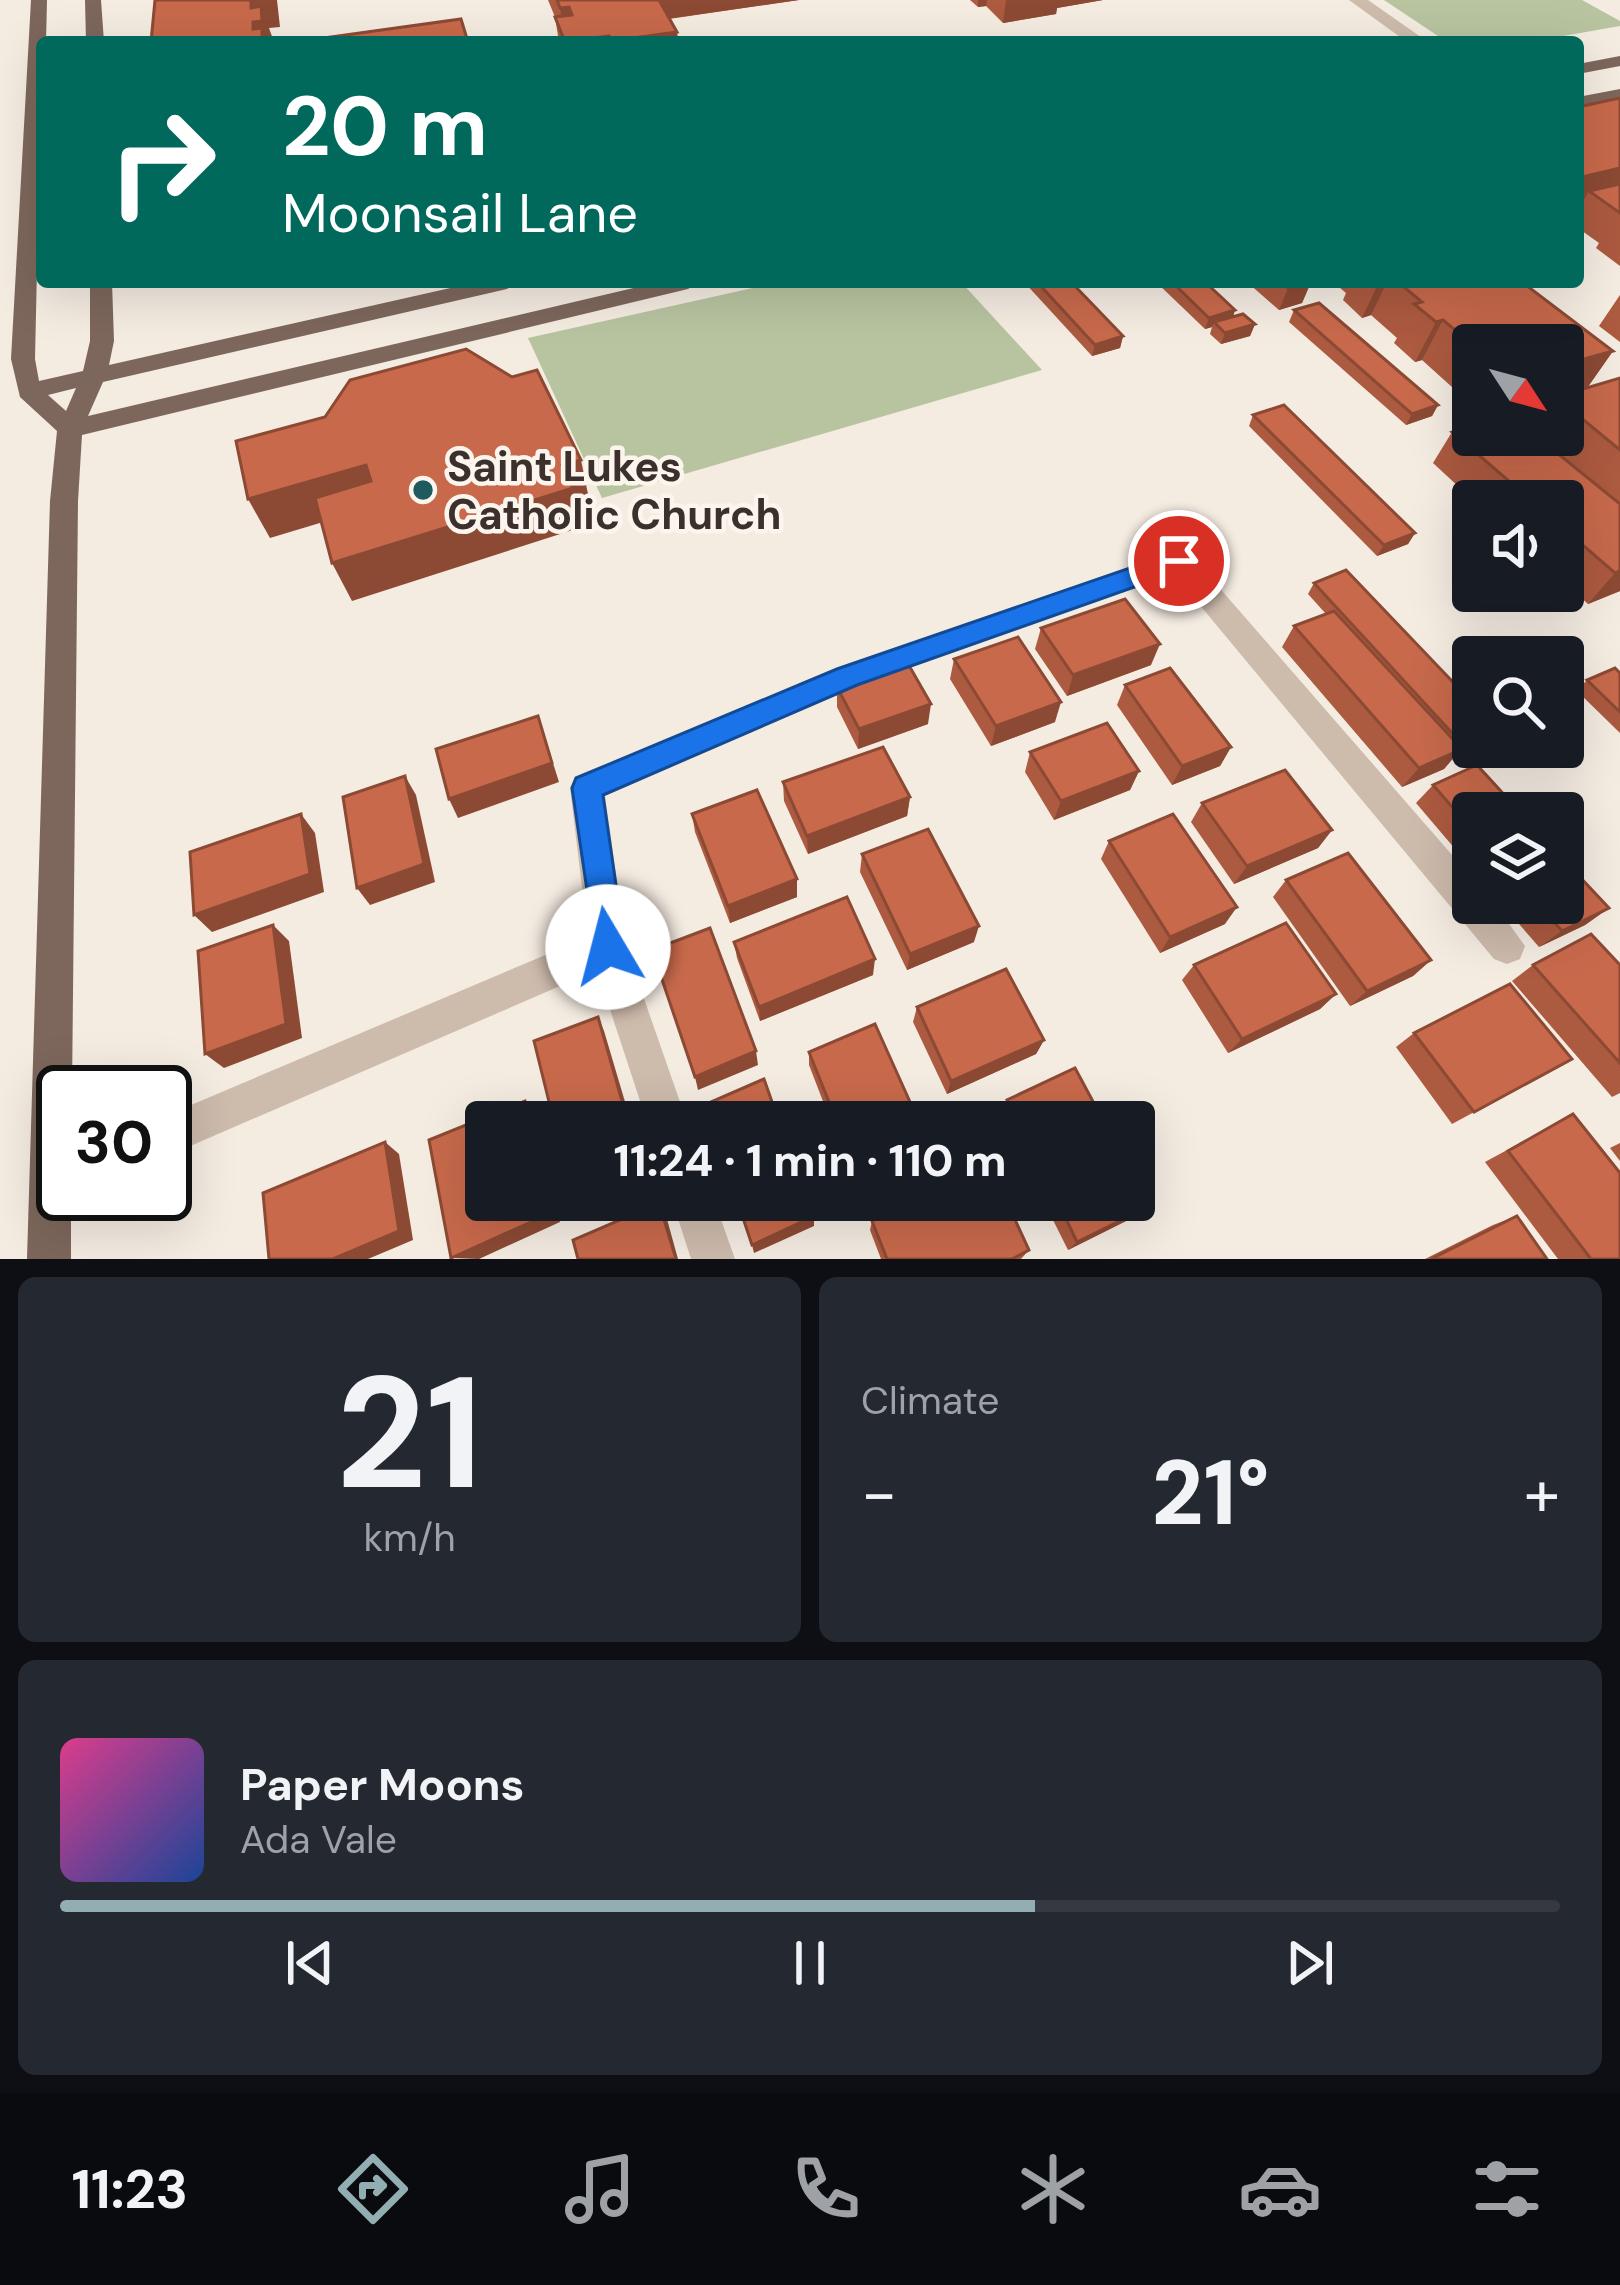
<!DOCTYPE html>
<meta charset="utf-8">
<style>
:root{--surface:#171b24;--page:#242831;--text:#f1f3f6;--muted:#9ea1a6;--line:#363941;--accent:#92aeb2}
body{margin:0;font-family:"DM Sans",sans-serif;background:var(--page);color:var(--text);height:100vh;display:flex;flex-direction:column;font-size:45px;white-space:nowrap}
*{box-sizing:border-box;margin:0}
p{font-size:39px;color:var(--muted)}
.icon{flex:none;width:66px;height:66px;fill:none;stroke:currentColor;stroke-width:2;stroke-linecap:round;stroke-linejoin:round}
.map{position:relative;height:1259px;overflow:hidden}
.details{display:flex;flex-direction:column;gap:18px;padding:18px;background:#0d0f14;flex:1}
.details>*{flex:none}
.guide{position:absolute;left:36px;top:36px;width:1548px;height:252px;border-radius:12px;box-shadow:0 12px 48px #0002;background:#00695c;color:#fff;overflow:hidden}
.needle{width:78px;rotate:126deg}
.buttons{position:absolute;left:1452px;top:324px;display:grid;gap:24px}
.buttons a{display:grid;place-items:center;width:132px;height:132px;border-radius:12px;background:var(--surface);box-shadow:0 12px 48px #0002;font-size:60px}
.speed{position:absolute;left:36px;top:1065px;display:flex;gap:24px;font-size:60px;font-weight:700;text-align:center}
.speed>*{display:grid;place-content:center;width:156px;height:156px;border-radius:50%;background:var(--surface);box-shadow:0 12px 48px #0002;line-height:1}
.speed .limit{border:6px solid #111;border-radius:18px;background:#fff;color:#111}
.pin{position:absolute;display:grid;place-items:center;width:102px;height:102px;color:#fff;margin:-51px;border:6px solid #fff;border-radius:50%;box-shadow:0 3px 12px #0007}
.me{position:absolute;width:132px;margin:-66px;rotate:352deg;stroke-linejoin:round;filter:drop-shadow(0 0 9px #0008)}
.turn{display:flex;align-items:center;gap:42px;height:252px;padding:0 48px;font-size:54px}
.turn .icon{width:156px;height:156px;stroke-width:2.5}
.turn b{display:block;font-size:84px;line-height:102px}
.big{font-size:90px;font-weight:800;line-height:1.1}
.details .tile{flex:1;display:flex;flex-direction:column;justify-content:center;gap:18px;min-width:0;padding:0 42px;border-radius:18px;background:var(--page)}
.details .dial{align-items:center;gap:0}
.dial b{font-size:156px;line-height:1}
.song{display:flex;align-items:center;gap:36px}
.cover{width:144px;height:144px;border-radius:18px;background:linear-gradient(135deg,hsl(330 70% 55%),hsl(220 70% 35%))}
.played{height:12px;border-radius:6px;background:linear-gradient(90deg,var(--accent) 65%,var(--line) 65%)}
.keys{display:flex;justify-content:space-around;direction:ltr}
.heat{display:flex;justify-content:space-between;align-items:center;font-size:66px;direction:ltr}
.details .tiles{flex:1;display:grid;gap:18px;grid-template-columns:1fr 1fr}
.tile:last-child{grid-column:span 2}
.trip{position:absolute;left:465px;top:1101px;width:690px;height:120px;border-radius:12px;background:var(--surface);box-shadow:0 12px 48px #0002;font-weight:800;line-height:120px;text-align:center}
.menu{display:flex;height:192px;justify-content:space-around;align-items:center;background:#090b0e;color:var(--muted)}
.menu .icon{width:84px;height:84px}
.menu .on{color:var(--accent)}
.menu b{font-size:54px;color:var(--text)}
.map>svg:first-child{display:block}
</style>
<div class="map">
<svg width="1620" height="1259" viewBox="0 0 1620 1259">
<rect width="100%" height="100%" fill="#f4ebe1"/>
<g fill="#b8c4a0">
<polygon points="1384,0 1582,0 1620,21 1620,26 1529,42 1447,42"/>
<polygon points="780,282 961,282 1042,370 602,498 528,338"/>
</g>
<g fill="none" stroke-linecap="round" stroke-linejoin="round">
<g fill="#cdbbac" fill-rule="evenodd">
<polygon points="1349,0 1368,0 1428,42 1407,42"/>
<polygon points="1179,550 1189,553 1473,879 1473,903 1494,903 1525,946 1520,959 1507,964 1494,959 1174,574 858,686 605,796 626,947 687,1122 647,1122 597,970 165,1157 165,1116 588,937 570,788 575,778 836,668"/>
<polygon points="672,1200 714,1200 735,1259 691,1259"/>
</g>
<g fill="#7d675c" fill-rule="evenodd">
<path d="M31 0H47L46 42H42L35 359 39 381 83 371 90 341V282H112L114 341 109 365 477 282H518L507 289 103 382 88 416 659 282H699L688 289 82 435 78 501 72 1092H63V1194H71V1259H27L50 501 57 431 20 397 11 359ZM76 388 66 411 48 395Z"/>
<polygon points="85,0 101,0 104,42 86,42"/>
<polygon points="1620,56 1620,66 1578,74 1578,64"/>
<polygon points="1620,89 1620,101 1578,109 1578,97"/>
</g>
</g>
<g fill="#ac5a40">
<polygon points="548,0 799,0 669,19 677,32 678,42 559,42 555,17"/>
<polygon points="970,0 1103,0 1057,8 1056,14 1003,23 986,6 978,7"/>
<polygon points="1620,98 1620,266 1596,248 1599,243 1578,228 1578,107"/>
<polygon points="1024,282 1071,282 1123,336 1120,348 1092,356"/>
<polygon points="1156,282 1205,282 1235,310 1233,317 1255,324 1250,336 1221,344 1210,334 1212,327 1205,329"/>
<polygon points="1247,282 1311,282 1302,303 1279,310"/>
<polygon points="1333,282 1522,282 1613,351 1587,388 1620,378 1620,591 1588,604 1563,581 1563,501 1474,501 1433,463 1452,432 1538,437 1539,435 1563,435 1563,402 1567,401 1571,395 1563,397 1563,345 1473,345 1473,406 1422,360 1415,362 1394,343 1397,338 1371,315 1362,318 1343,300 1346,293"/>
<polygon points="1620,295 1620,342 1599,326"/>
<polygon points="1294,310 1438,405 1432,416 1406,425 1289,322"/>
<polygon points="1253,415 1415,533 1408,544 1377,556 1249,426"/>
<polygon points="1314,583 1473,747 1455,756 1444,769 1402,787 1282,647 1294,626 1326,614 1308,594"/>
<polygon points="1041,628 1151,665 1067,696 1035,649"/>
<polygon points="954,659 1055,722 991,746 950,679"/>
<polygon points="1620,673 1620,733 1577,691 1587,680"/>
<polygon points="1125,685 1231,747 1220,766 1172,785 1117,705"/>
<polygon points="837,687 928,724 858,749 837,707"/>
<polygon points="1030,752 1139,771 1130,790 1054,820 1025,772"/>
<polygon points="783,782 910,797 907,816 808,854 784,801"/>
<polygon points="1433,785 1473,813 1473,870 1416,803"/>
<polygon points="1202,803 1332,830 1318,848 1234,884 1191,822"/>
<polygon points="692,814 797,897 730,923 695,832"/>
<polygon points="1109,841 1225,924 1160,953 1101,859"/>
<polygon points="862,854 974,942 907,970 860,872"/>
<polygon points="1286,880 1431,960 1413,976 1350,1006 1273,897"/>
<polygon points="1501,903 1563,903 1609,908 1585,925 1539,947"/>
<polygon points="734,942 873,975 760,1021 737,958"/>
<polygon points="1194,965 1336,994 1320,1009 1228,1053 1182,980"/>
<polygon points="1533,965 1620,965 1620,1093 1612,1097 1512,981"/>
<polygon points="917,1007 1044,1040 1036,1054 947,1094 913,1022"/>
<polygon points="1414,1033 1572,1059 1452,1124 1396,1047"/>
<polygon points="809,1052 919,1122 831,1122 809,1065"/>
<polygon points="1007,1100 1104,1122 1005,1122 1001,1112"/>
<polygon points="1573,1114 1620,1259 1558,1259 1485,1162"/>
<polygon points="1620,1143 1620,1161 1610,1148"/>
<polygon points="1043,1200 1134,1200 1150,1206 1138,1215 1068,1250"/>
<polygon points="1517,1216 1547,1259 1425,1259 1493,1225"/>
<polygon points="872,1221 1029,1250 1021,1259 881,1259 870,1230"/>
</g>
<g fill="#8c4a34">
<polygon points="251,0 277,0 280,27 269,28 274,42 258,42 253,29"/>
<polygon points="643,0 799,0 645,22"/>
<polygon points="978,0 987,0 986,6 978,7"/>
<polygon points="1006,0 1103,0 1057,8 1056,14 1003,23"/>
<polygon points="569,7 574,42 609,36 610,42 566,42 560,8"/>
<polygon points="677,32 678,42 611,42"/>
<polygon points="1620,168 1620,201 1589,191 1578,210 1578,178"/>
<polygon points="1311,282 1302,303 1279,310 1288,288"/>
<polygon points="1379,282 1387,282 1371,315 1362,318"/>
<polygon points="1235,310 1231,322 1214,322 1212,327 1205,329 1209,318"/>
<polygon points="1443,320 1422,360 1415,362 1436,322"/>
<polygon points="1255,324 1250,336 1221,344 1225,333"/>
<polygon points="1123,336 1120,348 1092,356 1095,345"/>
<polygon points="1613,351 1585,391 1573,392 1563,397 1563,365"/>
<polygon points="1438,405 1432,416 1406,425 1412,414"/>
<polygon points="581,460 589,499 577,503 582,527 352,601 332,563 562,465"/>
<polygon points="366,465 383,504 270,538 248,499"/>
<polygon points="1415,533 1408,544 1377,556 1384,545"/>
<polygon points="1620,571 1620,591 1588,604 1615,573"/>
<polygon points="1160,644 1151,665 1067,696 1073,675"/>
<polygon points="1061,702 1055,722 991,746 996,726"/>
<polygon points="931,704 928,724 858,749 859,729"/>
<polygon points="538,716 559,782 458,818 449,799"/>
<polygon points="1473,743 1473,747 1477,747 1455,756 1444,769 1402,787 1419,768"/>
<polygon points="1231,747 1220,766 1172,785 1182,766"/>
<polygon points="1139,771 1130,790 1054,820 1061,801"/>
<polygon points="405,776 416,795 435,882 370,905 357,888"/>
<polygon points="910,797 907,816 808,854 807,836"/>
<polygon points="301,814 315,833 324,892 212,932 194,915"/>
<polygon points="1332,830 1318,848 1234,884 1247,866"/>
<polygon points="797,879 797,897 730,923 728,906"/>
<polygon points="1237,907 1225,924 1160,953 1170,937"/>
<polygon points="1609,908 1585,925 1539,947 1562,931"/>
<polygon points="273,925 289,941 302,1038 224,1068 205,1054"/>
<polygon points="979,926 974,942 907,970 910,954"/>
<polygon points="875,959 873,975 760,1021 759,1007"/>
<polygon points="1431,960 1413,976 1350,1006 1367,991"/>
<polygon points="1336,994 1320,1009 1228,1053 1242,1039"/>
<polygon points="598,1017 604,1031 631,1122 628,1122"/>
<polygon points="1044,1040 1036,1054 947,1094 951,1081"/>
<polygon points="756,1051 758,1065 698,1090 695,1077"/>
<polygon points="525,1101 535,1113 537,1122 530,1122"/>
<polygon points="385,1142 399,1154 413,1240 368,1259 333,1259"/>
<polygon points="548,1200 555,1200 560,1222 479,1259 451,1258"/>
<polygon points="659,1203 665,1212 678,1259 676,1259"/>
<polygon points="1150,1206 1138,1215 1068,1250 1077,1242"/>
<polygon points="814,1216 814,1226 754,1253 752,1245"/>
</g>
<g fill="#c8694b" stroke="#8c4a34" stroke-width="3">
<polygon points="155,0 251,0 251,8 261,6 262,21 253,22 253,29 262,28 262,42 151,42"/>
<polygon points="557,0 659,0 677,32 611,41 609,36 565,42 555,17 572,15 569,7 560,8"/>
<polygon points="461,19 468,42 295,42"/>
<polygon points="1620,98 1620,168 1578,178 1578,107"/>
<polygon points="1620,184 1620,213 1589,191"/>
<polygon points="1037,282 1071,282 1123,336 1095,345"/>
<polygon points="1172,282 1205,282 1235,310 1209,318"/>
<polygon points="1281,282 1308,282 1288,288"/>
<polygon points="1398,282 1522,282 1613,351 1563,365 1563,345 1473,345 1443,320 1436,322 1414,304 1422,302"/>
<polygon points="1319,303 1438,405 1412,414 1294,310"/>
<polygon points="1243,314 1255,324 1225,333 1214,322"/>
<polygon points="466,349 512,377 537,370 581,460 562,465 573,488 332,563 315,498 371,481 366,465 248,499 236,441 325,417 350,380"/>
<polygon points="1620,378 1620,450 1563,403 1579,397 1573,392"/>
<polygon points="1284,405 1415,533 1384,545 1253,415"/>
<polygon points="1473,425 1473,435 1535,435 1620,504 1620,571 1615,573 1563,528 1563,501 1532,501 1452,432"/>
<polygon points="1346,570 1473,703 1473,743 1464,746 1314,583"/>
<polygon points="1125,599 1160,644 1073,675 1041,628"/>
<polygon points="1334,611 1462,749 1419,768 1294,626"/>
<polygon points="1018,637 1061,702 996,726 954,659"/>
<polygon points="907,662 931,704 859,729 837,687"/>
<polygon points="1170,668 1231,747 1182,766 1125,685"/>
<polygon points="1615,668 1620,673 1620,712 1587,680"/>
<polygon points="538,716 552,763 449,799 436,749"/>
<polygon points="1107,723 1139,771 1061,801 1030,752"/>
<polygon points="883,747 910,797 807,836 783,782"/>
<polygon points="1477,765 1521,813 1473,813 1473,831 1433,785"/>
<polygon points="1285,770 1332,830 1247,866 1202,803"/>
<polygon points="405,776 424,864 357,888 343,797"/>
<polygon points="757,790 797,879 728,906 692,814"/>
<polygon points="301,814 310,874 194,915 190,852"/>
<polygon points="1173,814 1237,907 1170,937 1109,841"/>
<polygon points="928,829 979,926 910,954 862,854"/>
<polygon points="1348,853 1431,960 1367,991 1286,880"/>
<polygon points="1563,859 1609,908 1562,931 1537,903 1563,903"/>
<polygon points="847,897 875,959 759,1007 734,942"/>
<polygon points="1286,923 1336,994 1242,1039 1194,965"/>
<polygon points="273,925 286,1024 205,1054 198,951"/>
<polygon points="710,928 756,1051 695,1077 652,950"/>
<polygon points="1591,934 1620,965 1620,1063 1533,965"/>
<polygon points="1006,969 1044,1040 951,1081 917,1007"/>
<polygon points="1510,984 1572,1059 1474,1112 1414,1033"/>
<polygon points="598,1017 628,1122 554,1122 534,1041"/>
<polygon points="875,1024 919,1122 837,1122 809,1052"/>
<polygon points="1075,1068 1104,1122 1018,1122 1007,1100"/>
<polygon points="764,1079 779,1122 711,1122 706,1104"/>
<polygon points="525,1101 530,1122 486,1122 486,1200 548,1200 551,1213 451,1258 429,1140"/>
<polygon points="1573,1114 1620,1173 1620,1259 1591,1259 1508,1151"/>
<polygon points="385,1142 399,1231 333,1259 269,1259 263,1193"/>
<polygon points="1134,1176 1150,1206 1077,1242 1057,1200 1134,1200"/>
<polygon points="737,1200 808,1200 814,1216 752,1245"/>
<polygon points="917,1200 1006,1200 1029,1250 1012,1259 887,1259 872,1221"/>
<polygon points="659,1203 676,1259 578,1259 573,1240"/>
<polygon points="1517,1216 1547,1259 1431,1259"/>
</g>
<polygon fill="#1a73e8" stroke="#114b97" stroke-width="3" points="1179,551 1188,554 1192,561 1188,568 857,685 603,795 625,947 620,959 608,963 597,959 572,788 576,778 837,669"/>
<circle fill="#1f5a5e" stroke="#fbf5ee" stroke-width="4.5" cx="423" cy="490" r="12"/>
<g text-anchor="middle" stroke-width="9" stroke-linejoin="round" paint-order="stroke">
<g font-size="42" font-weight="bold" fill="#3b302b" stroke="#fbf5ee" text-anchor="start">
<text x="447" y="481">Saint Lukes<tspan x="447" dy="48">Catholic Church</tspan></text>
</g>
</g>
</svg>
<div class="buttons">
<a><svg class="needle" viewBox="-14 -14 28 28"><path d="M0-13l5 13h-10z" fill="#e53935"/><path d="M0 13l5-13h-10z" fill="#9ea1a6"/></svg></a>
<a><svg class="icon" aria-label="sound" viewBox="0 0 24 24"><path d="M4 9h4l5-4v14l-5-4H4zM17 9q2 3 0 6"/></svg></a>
<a><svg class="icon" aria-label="search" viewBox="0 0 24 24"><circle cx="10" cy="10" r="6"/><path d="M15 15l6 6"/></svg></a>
<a><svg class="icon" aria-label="layers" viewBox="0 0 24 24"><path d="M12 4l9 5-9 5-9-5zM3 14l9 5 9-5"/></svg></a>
</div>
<div class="speed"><div class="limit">30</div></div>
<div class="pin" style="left:1179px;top:561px;background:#d93025"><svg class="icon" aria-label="arrive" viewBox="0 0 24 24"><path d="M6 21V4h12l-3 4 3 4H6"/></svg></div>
<svg class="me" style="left:608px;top:947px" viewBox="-20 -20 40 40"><circle r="19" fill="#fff"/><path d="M0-13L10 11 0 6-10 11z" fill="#1a73e8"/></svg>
<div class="trip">11:24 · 1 min · 110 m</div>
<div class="guide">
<div class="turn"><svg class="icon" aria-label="right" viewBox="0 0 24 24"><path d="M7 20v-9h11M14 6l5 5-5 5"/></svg><div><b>20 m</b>Moonsail Lane</div></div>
</div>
</div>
<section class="details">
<div class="tiles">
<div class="tile dial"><b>21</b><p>km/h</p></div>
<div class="tile"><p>Climate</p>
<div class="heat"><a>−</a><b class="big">21°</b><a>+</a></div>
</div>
<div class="tile">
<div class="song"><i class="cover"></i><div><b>Paper Moons</b><p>Ada Vale</p></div></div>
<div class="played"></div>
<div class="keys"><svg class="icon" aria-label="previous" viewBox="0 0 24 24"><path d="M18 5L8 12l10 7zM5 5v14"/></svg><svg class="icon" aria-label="pause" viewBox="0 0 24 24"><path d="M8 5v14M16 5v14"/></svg><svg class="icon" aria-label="next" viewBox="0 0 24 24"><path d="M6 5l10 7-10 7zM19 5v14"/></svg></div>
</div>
</div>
</section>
<nav class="menu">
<b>11:23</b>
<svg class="icon on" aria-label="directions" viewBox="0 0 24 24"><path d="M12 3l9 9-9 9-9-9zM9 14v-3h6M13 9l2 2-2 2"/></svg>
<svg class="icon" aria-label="music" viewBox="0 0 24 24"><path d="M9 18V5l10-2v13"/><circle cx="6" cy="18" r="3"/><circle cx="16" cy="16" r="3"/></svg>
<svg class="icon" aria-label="phone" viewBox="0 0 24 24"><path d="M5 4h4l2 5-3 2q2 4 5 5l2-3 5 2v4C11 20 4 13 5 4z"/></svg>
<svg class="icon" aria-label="climate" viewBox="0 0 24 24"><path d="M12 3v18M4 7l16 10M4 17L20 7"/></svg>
<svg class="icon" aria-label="car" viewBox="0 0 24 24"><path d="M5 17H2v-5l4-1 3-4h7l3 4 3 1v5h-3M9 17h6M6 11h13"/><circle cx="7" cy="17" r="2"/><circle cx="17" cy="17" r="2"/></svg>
<svg class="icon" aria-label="filters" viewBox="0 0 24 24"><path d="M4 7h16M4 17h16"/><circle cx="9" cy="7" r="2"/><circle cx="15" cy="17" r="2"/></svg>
</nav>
